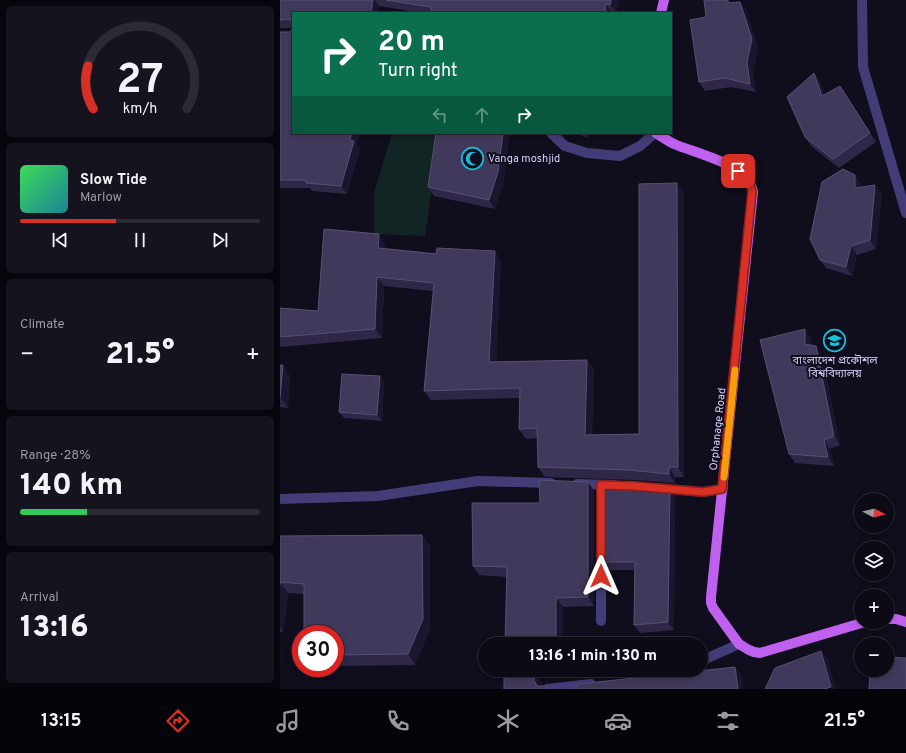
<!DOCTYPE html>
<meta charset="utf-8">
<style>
:root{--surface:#0c0a15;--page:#15131e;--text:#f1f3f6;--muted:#9a9aa0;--line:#2c2b34;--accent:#d93025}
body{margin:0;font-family:Overpass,"Noto Sans Bengali",sans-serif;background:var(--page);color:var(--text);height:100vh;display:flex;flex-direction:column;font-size:15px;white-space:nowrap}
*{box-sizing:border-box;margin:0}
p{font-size:13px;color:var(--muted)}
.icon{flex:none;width:22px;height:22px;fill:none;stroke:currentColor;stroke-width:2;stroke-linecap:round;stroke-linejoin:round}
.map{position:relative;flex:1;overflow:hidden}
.details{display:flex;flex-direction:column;gap:6px;padding:6px;background:#07060c;width:280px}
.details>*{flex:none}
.guide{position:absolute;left:12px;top:12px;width:380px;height:122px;border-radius:0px;box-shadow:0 2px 6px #0003,0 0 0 1px var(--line);background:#0b6e4f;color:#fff;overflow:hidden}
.needle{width:26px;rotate:97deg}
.tools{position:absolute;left:574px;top:493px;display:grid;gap:8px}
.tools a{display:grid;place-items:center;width:40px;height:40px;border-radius:50%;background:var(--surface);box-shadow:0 2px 6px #0003,0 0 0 1px var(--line);font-size:20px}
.speed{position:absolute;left:12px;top:625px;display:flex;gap:8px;font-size:20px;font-weight:700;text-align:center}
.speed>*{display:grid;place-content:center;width:52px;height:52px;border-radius:50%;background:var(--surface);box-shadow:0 2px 6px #0003,0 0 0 1px var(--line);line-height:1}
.speed .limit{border:6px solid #d22;background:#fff;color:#111}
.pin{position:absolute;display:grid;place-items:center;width:34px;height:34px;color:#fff;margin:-17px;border-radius:8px;box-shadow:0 2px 6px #0006}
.me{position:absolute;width:44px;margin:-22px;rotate:0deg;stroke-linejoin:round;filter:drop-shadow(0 0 3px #0008)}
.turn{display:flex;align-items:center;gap:14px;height:84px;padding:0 20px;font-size:18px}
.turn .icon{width:52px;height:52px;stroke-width:2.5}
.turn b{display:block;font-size:28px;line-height:34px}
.lanes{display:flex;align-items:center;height:38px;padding:0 20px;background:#0003;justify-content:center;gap:20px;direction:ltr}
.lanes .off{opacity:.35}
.big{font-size:30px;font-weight:800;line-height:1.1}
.details .card{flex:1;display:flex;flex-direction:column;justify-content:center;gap:6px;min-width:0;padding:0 14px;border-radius:6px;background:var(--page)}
.details .dial{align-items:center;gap:0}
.dial svg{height:104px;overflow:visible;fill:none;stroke:var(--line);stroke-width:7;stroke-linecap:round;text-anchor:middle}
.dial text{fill:var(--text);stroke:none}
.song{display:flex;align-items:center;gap:12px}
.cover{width:48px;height:48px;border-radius:6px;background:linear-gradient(135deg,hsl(130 70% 55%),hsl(190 70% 35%))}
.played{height:4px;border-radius:2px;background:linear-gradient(90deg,var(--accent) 40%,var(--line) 40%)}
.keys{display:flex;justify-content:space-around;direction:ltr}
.heat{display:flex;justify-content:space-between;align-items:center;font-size:22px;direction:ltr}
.charge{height:6px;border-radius:3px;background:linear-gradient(90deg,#34c759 28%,var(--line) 0)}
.trip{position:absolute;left:198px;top:637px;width:230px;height:40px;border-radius:20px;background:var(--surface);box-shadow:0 2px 6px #0003,0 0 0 1px var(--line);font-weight:800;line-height:40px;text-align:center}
.menu{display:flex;height:64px;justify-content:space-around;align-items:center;background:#050408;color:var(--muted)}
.menu .icon{width:28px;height:28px}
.menu .active{color:var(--accent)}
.menu b{font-size:18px;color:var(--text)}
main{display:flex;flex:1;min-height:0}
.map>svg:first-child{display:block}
</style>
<main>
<section class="details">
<div class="card dial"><svg viewBox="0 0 100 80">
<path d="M14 69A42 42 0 1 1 86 69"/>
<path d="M14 69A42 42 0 0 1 10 36" stroke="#d93025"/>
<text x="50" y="56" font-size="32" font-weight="700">27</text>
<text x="50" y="72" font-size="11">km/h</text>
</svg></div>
<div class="card">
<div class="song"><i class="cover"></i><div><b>Slow Tide</b><p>Marlow</p></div></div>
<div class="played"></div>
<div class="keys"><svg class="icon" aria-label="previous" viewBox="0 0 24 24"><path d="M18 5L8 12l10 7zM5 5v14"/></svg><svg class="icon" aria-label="pause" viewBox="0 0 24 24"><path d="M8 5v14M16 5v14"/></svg><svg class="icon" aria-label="next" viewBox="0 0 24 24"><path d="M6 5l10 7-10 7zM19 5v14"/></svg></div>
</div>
<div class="card"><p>Climate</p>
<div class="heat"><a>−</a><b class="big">21.5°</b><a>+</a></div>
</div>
<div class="card"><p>Range · 28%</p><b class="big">140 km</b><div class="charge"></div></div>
<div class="card"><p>Arrival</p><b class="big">13:16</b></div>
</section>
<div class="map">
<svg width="626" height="689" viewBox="0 0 626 689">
<rect width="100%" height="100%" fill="#100d1c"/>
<polygon fill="#112525" points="112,133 160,133 145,236 94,234 94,193"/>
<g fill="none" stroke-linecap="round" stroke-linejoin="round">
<g stroke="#423d76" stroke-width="10">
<polyline points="582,0 583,67 626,213"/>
<polyline points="271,133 285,146 307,153 340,156 360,146 375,133"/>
<polyline points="297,484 335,485"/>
<polyline points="321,485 321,621"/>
<polyline points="377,488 423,492 443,489"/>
<polyline points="0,499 98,496 198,481 271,483"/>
<polyline points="421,661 459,644"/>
<polyline points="379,676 390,674 400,670"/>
<polyline points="267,689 311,684"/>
</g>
<g stroke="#bf60ee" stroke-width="10">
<polyline points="381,13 384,0"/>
<path d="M376 133C382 137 388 141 394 144 417 154 468 164 473 192L431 597V603L433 608 459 644 469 650 474 652 480 653 585 622"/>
<polyline points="607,619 616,619 626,622"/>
</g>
</g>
<g fill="#2f2747">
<polygon points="0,0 339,0 336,13 332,12 332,13 142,13 99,6 13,13 13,28 0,28"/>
<polygon points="450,3 466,10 478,48 473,71 476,92 451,87 425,91 419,82 426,17"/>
<polygon points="0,32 80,149 67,194 32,191 30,188 0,188"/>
<polygon points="540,82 544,95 560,86 596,142 559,168 531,146 525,137"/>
<polygon points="296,133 310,133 308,138"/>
<polygon points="575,175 581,184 581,187 602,194 596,249 577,255 572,276 546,268 540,260"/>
<polygon points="224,180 215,209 154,196 148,187"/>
<polygon points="404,192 404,477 395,477 395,483 355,480 265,477 258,467 258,438 246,439 239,429 240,398 151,400 144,391 153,291 104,286 102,338 0,347 0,308 38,311 105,244 105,248 221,260 216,362 307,360 314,369 312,435 359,434"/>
<polygon points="531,338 531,345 542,355 560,445 550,449 554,466 515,463 509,454"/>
<polygon points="0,365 10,376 8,408 0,407"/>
<polygon points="104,382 102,421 64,418 59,412"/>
<polygon points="390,488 395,496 394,630 360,633 354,625 354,570 328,570 322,562"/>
<polygon points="314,491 314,606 283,607 226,577 199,575 193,566 260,503"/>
<polygon points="142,535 150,546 150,629 135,665 55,666 55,634 24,594 8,593 3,632 0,632 0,536"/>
</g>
<g fill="#1b152e">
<polygon points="93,0 95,0 99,6 98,13 91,13"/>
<polygon points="331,0 339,0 336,13 330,5"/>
<polygon points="460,2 466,10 478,48 473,71 476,92 470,84"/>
<polygon points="326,4 332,12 332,13 325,13"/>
<polygon points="534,73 540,82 548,105 542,96"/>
<polygon points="560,86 566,94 596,142 590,133"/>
<polygon points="72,133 80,133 77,145 80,149 67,194 61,186"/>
<polygon points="223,133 230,133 224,180 215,209 209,200"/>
<polygon points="305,133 310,133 308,138"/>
<polygon points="575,175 581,184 581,197 575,188"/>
<polygon points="397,183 404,192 404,477 398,467"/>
<polygon points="595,185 602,194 596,249 590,240"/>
<polygon points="99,234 105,244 105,257 98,248"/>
<polygon points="571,246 577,255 572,276 566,267"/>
<polygon points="215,251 221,260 216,371 209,362"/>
<polygon points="97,277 104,286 102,338 95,329"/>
<polygon points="525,329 531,338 532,353 525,344"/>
<polygon points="536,346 542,355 560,445 554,436"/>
<polygon points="307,360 314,369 311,444 305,435"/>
<polygon points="3,365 10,376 8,408 0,397"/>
<polygon points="100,376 104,382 102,421 97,415"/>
<polygon points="544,440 550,449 554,466 548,457"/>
<polygon points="389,467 395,477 395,483 389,474"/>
<polygon points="308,482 314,491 314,606 308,597"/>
<polygon points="390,488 395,496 394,630 388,622"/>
<polygon points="142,535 150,546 150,629 135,665 128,654"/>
<polygon points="0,582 8,593 3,632 0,627"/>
<polygon points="276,598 283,607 283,644 276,644"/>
<polygon points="541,651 548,660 556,689 552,689 551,687"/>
<polygon points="455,667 462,676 463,689 458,689"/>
<polygon points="256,675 263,684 261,689 256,684 254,680"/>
</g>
<g fill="#41395b" stroke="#585074">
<polygon points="0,0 93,0 91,13 13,13 13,23 11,20 7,19 0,20"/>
<polygon points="106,0 331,0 330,5 326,4 325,13 151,13 151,7"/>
<polygon points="424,0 447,0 450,3 460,2 472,39 467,62 470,84 445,78 419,82 410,20 426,17"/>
<polygon points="13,28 13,133 72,133 70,140 74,141 61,186 26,183 26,180 0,180 0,32 10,32"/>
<polygon points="534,73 542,96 560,86 590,133 553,159 525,137 507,97"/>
<polygon points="156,133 223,133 218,172 209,200 148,187"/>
<polygon points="563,169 575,175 575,188 595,185 590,240 571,246 566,267 540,260 530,239 542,182"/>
<polygon points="397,183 398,467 389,467 389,474 349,470 258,467 257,428 239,429 240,388 144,391 154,283 97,277 95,329 0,337 0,308 38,311 44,229 99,234 98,248 156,254 157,248 215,251 209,362 307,360 305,435 359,434 359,184"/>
<polygon points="525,329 525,344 536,346 554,436 544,440 548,457 509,454 480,340"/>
<polygon points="0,365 3,365 0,397"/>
<polygon points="62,374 100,376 97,415 59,412"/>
<polygon points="259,480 308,482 308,597 276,598 276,644 225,644 227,567 193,566 192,503 260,503"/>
<polygon points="322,484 349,484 390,488 388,622 354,625 355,562 322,562"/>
<polygon points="142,535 143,619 128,654 55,655 55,634 24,634 24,584 0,582 0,585 0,536"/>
<polygon points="541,651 551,687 545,689 485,689 495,668"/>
<polygon points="607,657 626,658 626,689 589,689 590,670 607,670"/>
<polygon points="455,667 458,689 295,689 299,684"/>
<polygon points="224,670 252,670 256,675 254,680 256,684 258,686 266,686 268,689 224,689"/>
</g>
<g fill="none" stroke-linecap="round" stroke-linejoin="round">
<defs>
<path id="route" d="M321 576V485L355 486 423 492 442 489 472 192C471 182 465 177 458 171"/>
</defs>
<use href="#route" stroke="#8d1f18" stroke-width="10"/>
<use href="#route" stroke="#d93025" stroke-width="7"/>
<polyline stroke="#f59e0b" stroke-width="7" points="444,477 455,370"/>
</g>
<defs>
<symbol id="mosque-ring" viewBox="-11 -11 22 22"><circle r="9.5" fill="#100d1c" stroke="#18bedb" stroke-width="1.5"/><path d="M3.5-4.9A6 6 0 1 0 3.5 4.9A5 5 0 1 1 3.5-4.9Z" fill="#18bedb"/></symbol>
<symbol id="university-ring" viewBox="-11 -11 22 22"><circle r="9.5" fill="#100d1c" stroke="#18bedb" stroke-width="1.5"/><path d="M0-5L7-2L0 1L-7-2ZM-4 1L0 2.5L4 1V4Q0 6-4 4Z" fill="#18bedb"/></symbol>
</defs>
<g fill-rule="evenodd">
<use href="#mosque-ring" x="180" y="146" width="25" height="25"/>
<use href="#university-ring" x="542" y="328" width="25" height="25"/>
</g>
<g text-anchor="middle" stroke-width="4" stroke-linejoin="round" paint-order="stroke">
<g font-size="11" fill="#d4cdfa" stroke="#100d1c" text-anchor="start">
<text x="208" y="162">Vanga moshjid</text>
<text x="555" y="364" text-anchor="middle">বাংলাদেশ প্রকৌশল<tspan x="555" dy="13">বিশ্ববিদ্যালয়</tspan></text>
</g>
<g font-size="11" fill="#d4cdfa" stroke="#100d1c">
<text transform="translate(437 429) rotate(-84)" y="4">Orphanage Road</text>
</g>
</g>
</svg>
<div class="tools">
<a><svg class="needle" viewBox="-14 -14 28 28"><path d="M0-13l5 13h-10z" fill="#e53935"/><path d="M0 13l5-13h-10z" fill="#9a9aa0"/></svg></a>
<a><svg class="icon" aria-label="layers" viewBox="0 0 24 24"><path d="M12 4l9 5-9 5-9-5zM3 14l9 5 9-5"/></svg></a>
<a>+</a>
<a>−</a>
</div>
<div class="speed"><div class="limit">30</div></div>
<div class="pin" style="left:458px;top:171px;background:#d93025"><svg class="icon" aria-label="arrive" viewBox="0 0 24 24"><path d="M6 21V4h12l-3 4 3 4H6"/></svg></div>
<svg class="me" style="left:321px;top:576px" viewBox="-20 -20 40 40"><path d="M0-17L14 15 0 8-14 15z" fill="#d93025" stroke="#fff" stroke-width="4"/></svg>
<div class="trip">13:16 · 1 min · 130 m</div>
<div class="guide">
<div class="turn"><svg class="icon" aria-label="right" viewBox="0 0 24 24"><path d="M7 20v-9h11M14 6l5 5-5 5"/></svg><div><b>20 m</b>Turn right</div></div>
<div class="lanes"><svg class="icon off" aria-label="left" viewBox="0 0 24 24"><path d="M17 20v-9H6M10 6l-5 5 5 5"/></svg><svg class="icon off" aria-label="ahead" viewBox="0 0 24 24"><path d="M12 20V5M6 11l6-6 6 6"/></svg><svg class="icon" aria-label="right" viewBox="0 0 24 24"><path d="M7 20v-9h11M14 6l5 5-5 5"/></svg></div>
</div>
</div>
</main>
<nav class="menu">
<b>13:15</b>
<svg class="icon active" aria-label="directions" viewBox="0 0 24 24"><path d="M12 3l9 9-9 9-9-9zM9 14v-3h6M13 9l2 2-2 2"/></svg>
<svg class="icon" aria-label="music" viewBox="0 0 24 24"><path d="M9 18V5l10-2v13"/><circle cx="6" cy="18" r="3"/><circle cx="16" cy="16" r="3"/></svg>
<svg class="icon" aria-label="phone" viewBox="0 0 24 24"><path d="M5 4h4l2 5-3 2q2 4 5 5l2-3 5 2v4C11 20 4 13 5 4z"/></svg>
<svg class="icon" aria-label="climate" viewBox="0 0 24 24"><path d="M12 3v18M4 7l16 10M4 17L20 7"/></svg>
<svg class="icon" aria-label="car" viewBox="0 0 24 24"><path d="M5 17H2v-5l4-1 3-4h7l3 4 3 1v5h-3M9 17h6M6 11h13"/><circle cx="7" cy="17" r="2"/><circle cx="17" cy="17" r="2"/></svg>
<svg class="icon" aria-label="filters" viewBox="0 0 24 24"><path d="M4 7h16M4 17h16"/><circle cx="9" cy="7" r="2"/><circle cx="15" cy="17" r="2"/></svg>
<b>21.5°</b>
</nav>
